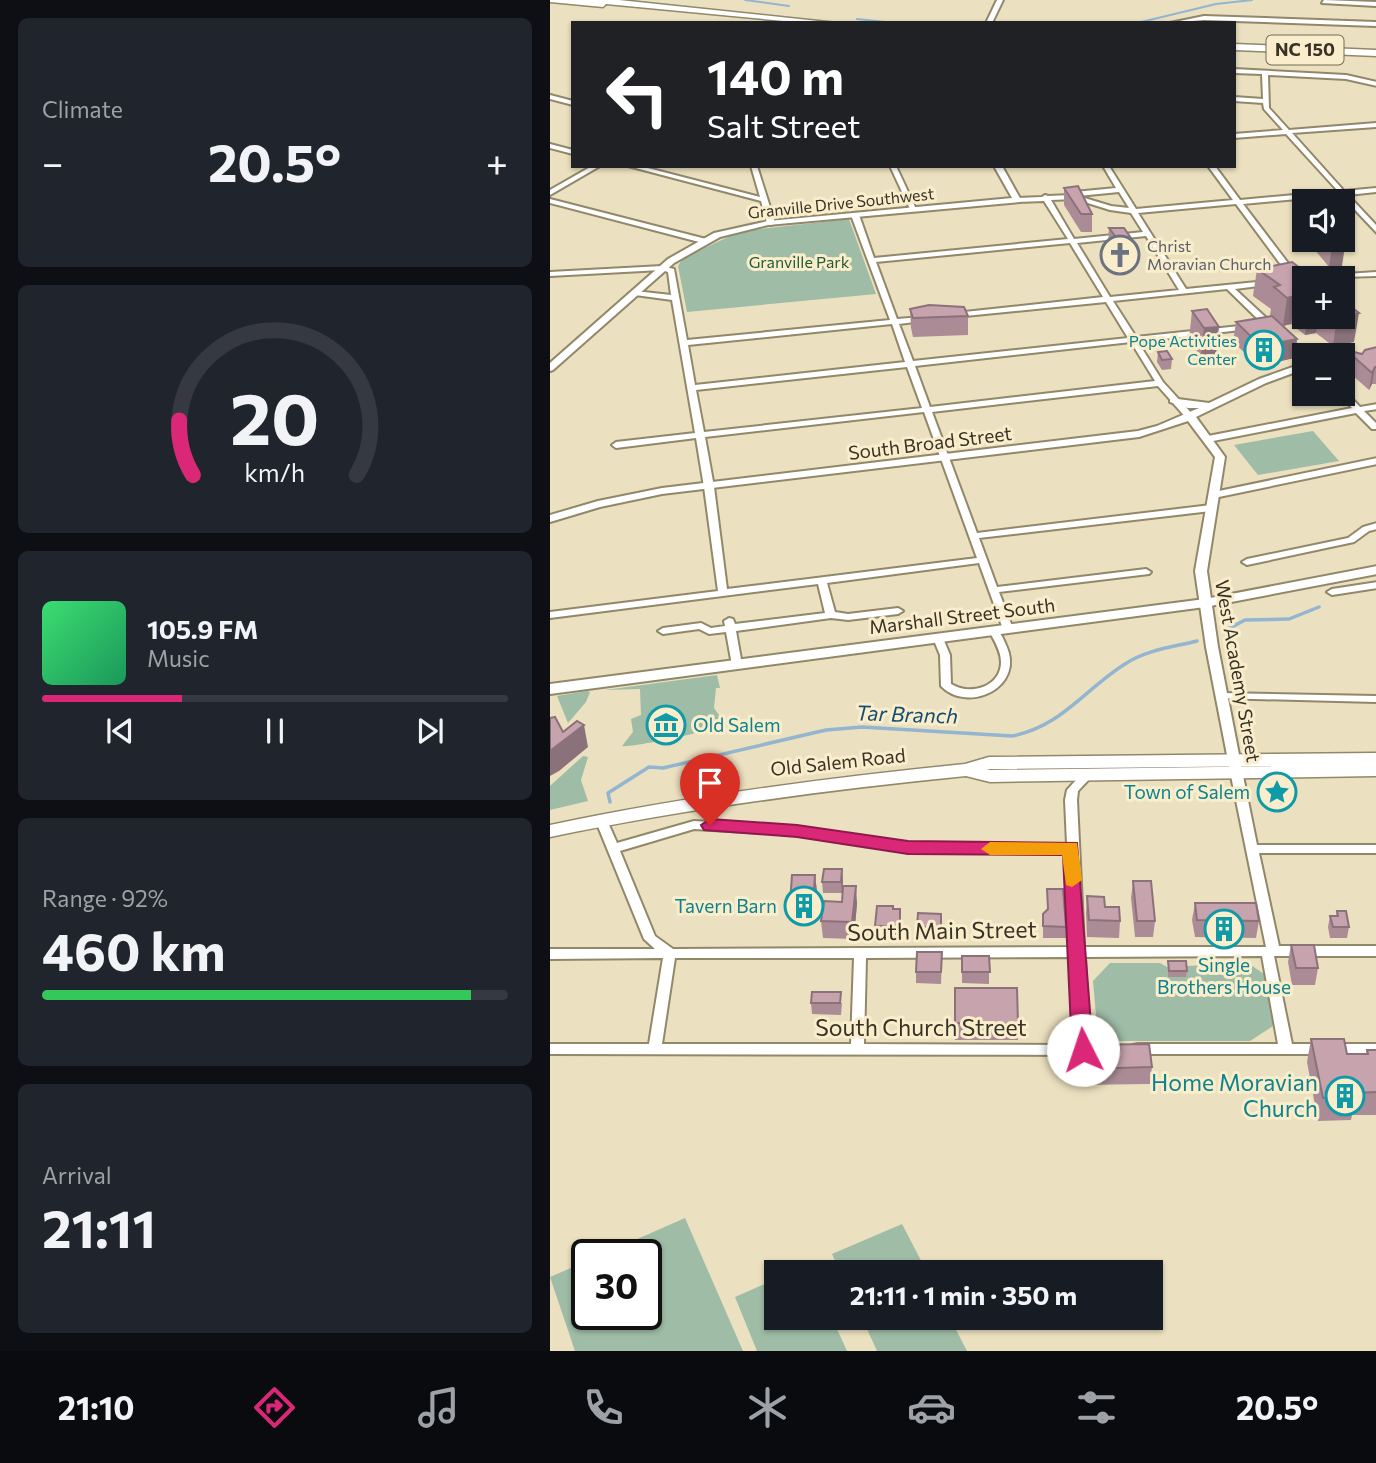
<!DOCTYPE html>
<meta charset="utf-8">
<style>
:root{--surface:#171b24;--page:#20242c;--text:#f1f3f6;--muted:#9ea1a6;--line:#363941;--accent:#db2777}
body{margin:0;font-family:Commissioner,sans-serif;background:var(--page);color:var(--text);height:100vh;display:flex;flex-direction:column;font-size:26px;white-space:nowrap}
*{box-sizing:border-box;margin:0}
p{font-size:23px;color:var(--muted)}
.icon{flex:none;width:38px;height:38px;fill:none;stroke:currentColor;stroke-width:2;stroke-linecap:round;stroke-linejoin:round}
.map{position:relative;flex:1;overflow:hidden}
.drawer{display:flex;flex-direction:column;gap:18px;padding:18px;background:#0d0f14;width:550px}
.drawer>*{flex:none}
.banner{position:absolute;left:21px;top:21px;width:665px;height:147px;border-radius:0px;box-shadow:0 2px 5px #0004;background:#202124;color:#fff;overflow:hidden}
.fabs{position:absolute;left:742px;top:189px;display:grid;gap:14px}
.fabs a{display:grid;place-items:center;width:63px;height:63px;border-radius:0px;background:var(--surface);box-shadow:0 2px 5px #0004;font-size:35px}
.speed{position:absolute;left:21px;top:1239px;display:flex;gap:14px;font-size:35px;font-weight:700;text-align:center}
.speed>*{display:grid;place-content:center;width:91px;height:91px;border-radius:50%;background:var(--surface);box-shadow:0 2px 5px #0004;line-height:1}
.speed .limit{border:4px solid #111;border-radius:10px;background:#fff;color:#111}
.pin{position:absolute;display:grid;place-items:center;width:60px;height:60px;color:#fff;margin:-72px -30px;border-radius:50% 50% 50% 0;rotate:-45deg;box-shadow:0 0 7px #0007}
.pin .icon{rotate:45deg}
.me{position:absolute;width:77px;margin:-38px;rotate:356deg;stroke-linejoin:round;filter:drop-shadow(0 0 5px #0008)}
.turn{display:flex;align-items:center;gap:24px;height:147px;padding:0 21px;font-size:32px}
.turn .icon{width:91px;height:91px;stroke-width:2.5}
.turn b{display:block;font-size:49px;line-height:60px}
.big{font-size:52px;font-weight:700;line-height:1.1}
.drawer .widget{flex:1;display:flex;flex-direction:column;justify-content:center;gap:10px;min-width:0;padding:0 24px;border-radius:10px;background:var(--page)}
.drawer .dial{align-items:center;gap:0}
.dial svg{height:182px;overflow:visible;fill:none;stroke:var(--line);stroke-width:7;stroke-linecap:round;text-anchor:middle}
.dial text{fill:var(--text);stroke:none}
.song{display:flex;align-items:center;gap:21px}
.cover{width:84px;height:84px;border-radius:10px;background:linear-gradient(135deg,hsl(140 70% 55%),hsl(150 70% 35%))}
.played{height:7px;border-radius:4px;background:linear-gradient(90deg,var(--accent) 30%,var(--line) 30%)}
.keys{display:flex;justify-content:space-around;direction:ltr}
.heat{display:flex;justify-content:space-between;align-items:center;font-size:38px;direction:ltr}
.charge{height:10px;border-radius:5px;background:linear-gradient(90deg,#34c759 92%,var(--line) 0)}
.trip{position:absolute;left:214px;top:1260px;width:399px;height:70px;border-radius:0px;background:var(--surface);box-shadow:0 2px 5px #0004;font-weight:700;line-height:70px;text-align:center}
.menu{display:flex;height:112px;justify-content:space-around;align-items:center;background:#090b0e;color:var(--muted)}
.menu .icon{width:49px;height:49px}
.menu .on{color:var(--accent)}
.menu b{font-size:32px;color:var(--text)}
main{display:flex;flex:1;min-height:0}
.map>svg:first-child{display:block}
</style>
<main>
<section class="drawer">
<div class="widget"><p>Climate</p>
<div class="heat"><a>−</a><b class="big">20.5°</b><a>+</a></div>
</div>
<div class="widget dial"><svg viewBox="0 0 100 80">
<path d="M14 69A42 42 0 1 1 86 69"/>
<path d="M14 69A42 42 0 0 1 8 45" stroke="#db2777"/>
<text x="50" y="56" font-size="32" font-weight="700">20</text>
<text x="50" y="72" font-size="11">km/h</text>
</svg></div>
<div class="widget">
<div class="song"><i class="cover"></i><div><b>105.9 FM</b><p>Music</p></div></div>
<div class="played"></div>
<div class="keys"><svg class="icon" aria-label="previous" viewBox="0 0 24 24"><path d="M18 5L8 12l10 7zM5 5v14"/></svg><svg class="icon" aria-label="pause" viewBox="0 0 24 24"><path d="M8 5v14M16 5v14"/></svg><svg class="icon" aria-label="next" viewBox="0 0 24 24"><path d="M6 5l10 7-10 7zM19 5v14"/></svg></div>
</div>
<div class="widget"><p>Range · 92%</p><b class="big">460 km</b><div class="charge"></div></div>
<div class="widget"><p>Arrival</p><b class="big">21:11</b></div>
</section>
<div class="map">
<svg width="827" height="1351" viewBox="0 0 827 1351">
<rect width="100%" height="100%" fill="#ebe0bf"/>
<g fill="#9fbca6">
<polygon points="299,219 326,294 137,312 128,266 133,258 191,231"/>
<polygon points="763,431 789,461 708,475 684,445"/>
<path d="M167 675 170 688H166L164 708 169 715V726C162 731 80 748 72 746L83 732 81 719 91 715 90 689 55 690Z"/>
<polygon points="37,691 40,692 36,702 18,723 7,696"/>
<polygon points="33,756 38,757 31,780 38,801 0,810 0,786"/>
<polygon points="560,963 610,963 617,967 698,963 714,974 723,1026 700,1041 567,1041 547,1026 543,981"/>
<polygon points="135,1218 193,1351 25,1351 0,1277 37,1261 37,1314 96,1314 96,1255 51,1255"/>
<polygon points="352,1224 377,1272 290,1272 282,1254"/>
<polygon points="226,1279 226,1318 282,1318 297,1351 207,1351 185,1297"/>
<polygon points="312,1318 400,1318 417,1351 327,1351"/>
</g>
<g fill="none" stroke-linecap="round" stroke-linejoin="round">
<g stroke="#93b5d0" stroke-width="2">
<polyline points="195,0 239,6"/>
<polyline points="307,19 345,23"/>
<polyline points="587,23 666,4 702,0"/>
</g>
<g stroke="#93b5d0" stroke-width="3.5">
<polyline points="676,630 695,620 739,619 769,607"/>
<path d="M60 802 58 793 99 767 113 768 276 730 312 727 462 736C511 727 535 689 575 664 596 650 623 647 647 641"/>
</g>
<defs>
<g id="minor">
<polygon points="774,0 827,2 827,6 772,3"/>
<path d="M684 69 796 75 827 82V86L796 79 718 75 719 108 739 130 827 123V127L742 133 794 191 827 188V192L798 195 827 226V233L791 195 693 204 747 275 743 277H740L686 204 588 213 636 289 717 281 721 283 717 285 685 289 724 325 725 327 721 329H718L677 289 563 301 586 337 699 325 703 327 699 329 588 342 613 382 644 416V420H638L608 386 382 412 427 533 661 505 666 508 661 511 429 538 447 587 596 569 601 572 599 574 449 592 463 629 458 632 453 629 429 563 277 583 285 612 298 614 348 608 353 611 348 614 298 620 281 618 186 631 192 665 187 668 182 665 176 632 159 634 149 629 113 634 108 631 113 628 151 623 161 628 175 626 174 621 179 618 183 619 185 624 275 613 268 584 0 618V612L168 591 154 487 146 438 66 448 62 445 66 442 145 433 122 300 85 295 81 293 85 291 121 295 118 272 111 270 0 276V272L112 266 124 269 137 340 340 320 301 215 303 214 309 215 324 258 518 239 494 201 467 202 464 200 467 198 492 197 495 195 498 196 521 195 522 193 524 192 566 188 553 166H559L586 209 683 200 658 166H665L690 200 788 191 736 134 684 138V134L733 130 714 109 713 103 684 101V97L713 99 712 74 684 73ZM569 192 579 208 561 206 528 196ZM525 199 560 210 581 213 593 232 524 239 501 200ZM596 236 629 290 560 297 527 243ZM520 243 553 297 405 313 401 315 405 317 556 302 578 338 363 361 349 324 372 321 376 319 372 317 347 319 326 262ZM342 324 355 362 145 385 138 345ZM581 342 605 381 380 407 365 366ZM357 367 372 408 154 432 146 390ZM374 412 427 558 177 589 164 487 155 437Z"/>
<polygon points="0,95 23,101 23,105 0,99"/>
<polygon points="0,144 23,150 23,154 0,148"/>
<polygon points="42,166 50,166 0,195 0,190"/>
<polygon points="78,166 90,166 210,197 201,166 207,166 225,223 221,225 217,223 211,201"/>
<polygon points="340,166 346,166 366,209 365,210 360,209"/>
<polygon points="0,199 156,239 157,241 153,243 0,203"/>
<polygon points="827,272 827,276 761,278 765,276"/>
<polygon points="733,338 739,338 757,355 754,355 754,359 751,359 733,342"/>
<polygon points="793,391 796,392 810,407 827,404 827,409 814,411 827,424 827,429 822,429 806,413 658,442 654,439 658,436 802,408 789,394 793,394"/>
<polygon points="827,458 827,464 664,498 659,495 664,492"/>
<polygon points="827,523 827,529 819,531 804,542 697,565 692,562 697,559 798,538 813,527"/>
<polygon points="827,582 827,588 782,595 777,592 782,589"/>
<path d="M444 628C450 631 453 638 456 645 476 687 418 714 391 686L390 655 383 638 384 636H392L400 655 401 684C420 696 451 687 451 662 451 651 444 640 439 631Z"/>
<polygon points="671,693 827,696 827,702 667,698 666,696"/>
<path d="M685 762 691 766 707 845H827V853H709L729 946H827V956H724L742 1044H827V1054H588L583 1053 581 1049 583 1045 588 1044H728L712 956 535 957 539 1045 545 1046 547 1050 545 1054 540 1055 0 1054V1044H99L113 958 0 959V949H105L94 939 45 819 47 816H55L67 843 144 821 247 827 358 844H517L515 800 517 790 535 770H543L545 773 528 791 527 800 534 947H716L679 766ZM144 829 247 835 358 852H518L522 947 123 949 105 936 70 851ZM522 957 526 1045 314 1044 316 958ZM125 958H304L301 1044H112Z"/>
</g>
<g id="tertiary">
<polygon points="447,0 453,0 442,23 436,23"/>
<polygon points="654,16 827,22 827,26 654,20 620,23"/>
<polygon points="444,166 452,166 471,200 470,202 218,225 170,237 124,263 3,370 0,371 0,363 118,259 164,233 218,221 462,198"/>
<polygon points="754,363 754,369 716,383 646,417 675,457 657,571 668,647 690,760 684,764 678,760 656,647 645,571 665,457 638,421 589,437 112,494 50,507 0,522 0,515 48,501 112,488 588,431 607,426 649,408 638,408 620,402 620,398 659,403 709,379"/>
</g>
<polygon id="secondary" points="827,566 827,574 655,607 0,694 0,684 655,599"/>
<g id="primary">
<polygon points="0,0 69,0 287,23 255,23 56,4 53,7 0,2"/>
<polygon points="684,44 827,50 827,56 684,50"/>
<path d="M827 753V776L440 782 416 776C276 790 138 808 0 837V825C137 796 276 778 415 764L439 757ZM733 766 440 770 437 769H439Z"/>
</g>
</defs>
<use href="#minor" stroke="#918769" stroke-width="4"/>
<use href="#tertiary" stroke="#918769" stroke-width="4"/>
<use href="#secondary" stroke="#918769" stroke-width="4"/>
<use href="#primary" stroke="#918769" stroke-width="3"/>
<use href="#minor" fill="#fff" fill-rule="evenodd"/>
<use href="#tertiary" fill="#fff" fill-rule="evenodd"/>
<use href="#secondary" fill="#fff" fill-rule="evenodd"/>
<use href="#primary" fill="#fff" fill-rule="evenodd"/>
</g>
<g fill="#ab8c96">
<polygon points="514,188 542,214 542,232 531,232 514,205"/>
<polygon points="559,228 574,228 583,262 570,264 558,246"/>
<polygon points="767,240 793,240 792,266 779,267 765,250"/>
<polygon points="707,269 754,278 754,317 793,317 804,342 783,346 766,333 755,335 741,324 733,326 747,339 744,358 709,366 683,342 686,322 722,316 720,315 721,309 703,296"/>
<polygon points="360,309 418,316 418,335 363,337 361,328"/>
<polygon points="657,309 666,355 651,357 639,339 642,311"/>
<polygon points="827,347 827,384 822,384 819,390 794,368 796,350 812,354"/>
<polygon points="608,352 622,359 621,369 612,370 607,362"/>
<polygon points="292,869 293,881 292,893 273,893 272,882"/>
<polygon points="265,875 267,892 265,920 241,920 240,903"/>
<polygon points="583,881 605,921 603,937 585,937 581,898"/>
<polygon points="497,889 516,927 516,938 493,938 493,914 497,910"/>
<polygon points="537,896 555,907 570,921 569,938 537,937 536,913"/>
<polygon points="307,903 304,939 273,938 271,921"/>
<polygon points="645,903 709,921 706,938 645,937 642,920"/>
<polygon points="343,909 350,909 350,937 326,937 325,926"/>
<polygon points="787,911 799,927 797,938 780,938 778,927 780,916 786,916"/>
<polygon points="391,914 391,938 368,938 367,927"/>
<polygon points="741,945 768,968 765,985 742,985 738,962"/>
<polygon points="392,952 391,984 366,983 366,972"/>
<polygon points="412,956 439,956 439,984 412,983"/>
<polygon points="618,961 637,971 636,977 618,977"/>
<polygon points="405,988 468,1024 468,1040 405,1040"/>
<polygon points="261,1003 292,1003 291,1015 262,1014"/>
<polygon points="761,1039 797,1054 816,1054 817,1050 827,1050 827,1115 802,1115 801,1120 768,1121 757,1062"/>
<polygon points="529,1045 602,1067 600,1084 529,1085 527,1062"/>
</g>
<g fill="#8b727a">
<polygon points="793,239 796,239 792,266 779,267 783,240"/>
<polygon points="585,244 583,262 570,264 572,245"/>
<polygon points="745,296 741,324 733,326 737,298"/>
<polygon points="809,313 804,342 783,346 787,317"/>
<polygon points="757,317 769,317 766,333 755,335"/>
<polygon points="669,327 666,355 651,357 654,328"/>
<polygon points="747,339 744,358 709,366 711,346"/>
<polygon points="825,367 822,384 819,390 822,373"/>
<polygon points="34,725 38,747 9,771 0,776 0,751"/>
<polygon points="292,869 293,881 292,893 291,882"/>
<polygon points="265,875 267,892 265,920 263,903"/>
<polygon points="306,886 307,903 304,939 302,922"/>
</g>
<g fill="#c7a3ae" stroke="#8b727a" stroke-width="2">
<polygon points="528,186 542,214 531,214 514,188"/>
<polygon points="559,228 574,228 585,244 572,245"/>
<polygon points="742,262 763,278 754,278 754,303 745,296 737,298 724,287 730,285 707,269"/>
<polygon points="793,301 809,313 793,316"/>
<polygon points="379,305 414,307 418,316 363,318 360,309"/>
<polygon points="657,309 669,327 654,328 642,311"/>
<polygon points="722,316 747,339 711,346 686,322"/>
<polygon points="827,347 827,367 825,367 822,373 796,350 812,354 815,350"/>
<polygon points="617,351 622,359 612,360 608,352"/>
<polygon points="5,717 13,732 27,721 34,725 0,751 0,718"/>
<polygon points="274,869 292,869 291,882 272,882"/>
<polygon points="242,875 265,875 263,903 240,903"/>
<polygon points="583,881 601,881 605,921 587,921"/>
<polygon points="293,886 306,886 302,922 271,921 274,901 292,902"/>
<polygon points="497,889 513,889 516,927 493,926 493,914 498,909"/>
<polygon points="537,896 554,897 555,907 569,907 570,921 539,920"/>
<polygon points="645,903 706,903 709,921 647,920"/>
<polygon points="327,906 343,906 343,909 350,909 350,926 325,926"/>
<polygon points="787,911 796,911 799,927 783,927 780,916 788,916"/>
<polygon points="368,913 391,914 391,927 367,927"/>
<polygon points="741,945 764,945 768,968 746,968"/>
<polygon points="367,952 392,952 391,972 366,972"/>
<polygon points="412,956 439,956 440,972 412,972"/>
<polygon points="618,961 636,961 637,971 619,971"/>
<polygon points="405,988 467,988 468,1024 405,1023"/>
<polygon points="262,992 291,992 290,1003 261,1003"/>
<polygon points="761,1039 794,1039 797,1054 818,1054 817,1050 827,1050 827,1092 805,1093 807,1098 773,1098"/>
<polygon points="599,1044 602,1067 531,1069 529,1045"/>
</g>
<polygon fill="#db2777" stroke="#8e194d" stroke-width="2" points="160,819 247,825 358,841 527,843 543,1050 540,1056 525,1056 522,1050 513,855 358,854 247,837 154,830 151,825"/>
<polygon fill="#f59e0b" points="440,842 527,843 532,880 522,887 516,885 512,855 440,855 431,849"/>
<defs>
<symbol id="church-ring" viewBox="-11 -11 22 22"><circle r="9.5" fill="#f9edcc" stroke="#6b7280" stroke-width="1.5"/><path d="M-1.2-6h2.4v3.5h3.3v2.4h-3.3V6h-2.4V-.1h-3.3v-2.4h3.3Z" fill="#6b7280"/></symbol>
<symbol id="building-ring" viewBox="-11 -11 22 22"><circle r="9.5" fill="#f9edcc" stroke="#0f9aa8" stroke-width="1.5"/><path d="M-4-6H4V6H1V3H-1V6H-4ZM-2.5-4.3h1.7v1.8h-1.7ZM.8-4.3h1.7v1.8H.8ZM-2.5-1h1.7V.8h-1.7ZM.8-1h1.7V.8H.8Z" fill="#0f9aa8"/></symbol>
<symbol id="museum-ring" viewBox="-11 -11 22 22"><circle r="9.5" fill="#f9edcc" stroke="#0f9aa8" stroke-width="1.5"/><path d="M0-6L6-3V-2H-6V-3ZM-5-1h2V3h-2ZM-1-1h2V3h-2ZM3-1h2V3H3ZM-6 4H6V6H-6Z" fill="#0f9aa8"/></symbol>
<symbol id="sight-ring" viewBox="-11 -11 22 22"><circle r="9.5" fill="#f9edcc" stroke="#0f9aa8" stroke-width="1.5"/><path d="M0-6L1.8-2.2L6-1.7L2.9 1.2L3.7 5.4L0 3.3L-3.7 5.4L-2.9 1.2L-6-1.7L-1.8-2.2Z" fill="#0f9aa8"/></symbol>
</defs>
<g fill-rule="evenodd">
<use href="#church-ring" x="548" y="233" width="44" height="44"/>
<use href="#building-ring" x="692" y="328" width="44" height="44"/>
<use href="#museum-ring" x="94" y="703" width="44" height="44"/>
<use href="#sight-ring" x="705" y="770" width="44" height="44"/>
<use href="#building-ring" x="232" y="884" width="44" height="44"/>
<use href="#building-ring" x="652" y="907" width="44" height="44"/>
<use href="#building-ring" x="773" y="1074" width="44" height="44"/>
</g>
<g text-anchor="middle" stroke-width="6" stroke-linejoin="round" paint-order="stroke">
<g font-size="16" fill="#383327" stroke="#f9edcc">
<text transform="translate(291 203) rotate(-6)" y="6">Granville Drive Southwest</text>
</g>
<g font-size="16" fill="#5b616d" stroke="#f9edcc" text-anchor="start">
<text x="597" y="252">Christ<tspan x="597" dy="18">Moravian Church</tspan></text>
</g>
<g font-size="16" fill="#235a36" stroke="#f9edcc">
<text x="249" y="268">Granville Park</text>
</g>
<g font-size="16" fill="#0d838f" stroke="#f9edcc" text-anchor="end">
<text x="687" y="347">Pope Activities<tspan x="687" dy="18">Center</tspan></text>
</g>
<rect fill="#f9edcc" stroke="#726b58" stroke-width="2" x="716.5" y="35.5" width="77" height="29" rx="5"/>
<g font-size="18" font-weight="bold" fill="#383327">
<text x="755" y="56">NC 150</text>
</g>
<g font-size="19" fill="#383327" stroke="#f9edcc">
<text transform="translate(380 443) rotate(-7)" y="7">South Broad Street</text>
<text transform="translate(412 616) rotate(-7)" y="7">Marshall Street South</text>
<text transform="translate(688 671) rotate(80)" y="7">West Academy Street</text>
<text transform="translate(288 762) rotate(-6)" y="7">Old Salem Road</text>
</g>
<g font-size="19" fill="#0d838f" stroke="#f9edcc" text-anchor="end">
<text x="143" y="732" text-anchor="start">Old Salem</text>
<text x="700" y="799">Town of Salem</text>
<text x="227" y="913">Tavern Barn</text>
<text x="674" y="972" text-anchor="middle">Single<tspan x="674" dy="22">Brothers House</tspan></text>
</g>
<g font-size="21" font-style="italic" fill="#124c70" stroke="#f9edcc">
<text transform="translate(357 715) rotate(2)" y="7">Tar Branch</text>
</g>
<g font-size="23" fill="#383327" stroke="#f9edcc">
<text transform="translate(392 931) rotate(-1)" y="8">South Main Street</text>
<text x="371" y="1036">South Church Street</text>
</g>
<g font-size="23" fill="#0d838f" stroke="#f9edcc" text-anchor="end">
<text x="768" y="1091">Home Moravian<tspan x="768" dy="26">Church</tspan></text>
</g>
</g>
</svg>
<div class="fabs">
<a><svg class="icon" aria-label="sound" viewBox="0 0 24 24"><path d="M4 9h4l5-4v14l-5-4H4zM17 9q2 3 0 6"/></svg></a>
<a>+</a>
<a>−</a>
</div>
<div class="speed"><div class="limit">30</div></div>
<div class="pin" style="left:160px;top:825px;background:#d93025"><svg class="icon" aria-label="arrive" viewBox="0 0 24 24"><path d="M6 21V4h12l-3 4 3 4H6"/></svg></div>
<svg class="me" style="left:533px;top:1050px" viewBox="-20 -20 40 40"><circle r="19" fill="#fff"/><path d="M0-13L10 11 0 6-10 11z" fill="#db2777"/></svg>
<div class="trip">21:11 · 1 min · 350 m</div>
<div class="banner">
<div class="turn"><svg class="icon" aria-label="left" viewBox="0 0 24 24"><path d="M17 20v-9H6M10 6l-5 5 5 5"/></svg><div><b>140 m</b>Salt Street</div></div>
</div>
</div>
</main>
<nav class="menu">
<b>21:10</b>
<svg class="icon on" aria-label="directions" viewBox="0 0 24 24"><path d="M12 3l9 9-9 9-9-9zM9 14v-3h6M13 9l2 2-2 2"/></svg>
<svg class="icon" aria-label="music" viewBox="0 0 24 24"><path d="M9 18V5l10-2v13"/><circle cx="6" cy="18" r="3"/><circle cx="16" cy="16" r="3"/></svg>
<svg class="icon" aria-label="phone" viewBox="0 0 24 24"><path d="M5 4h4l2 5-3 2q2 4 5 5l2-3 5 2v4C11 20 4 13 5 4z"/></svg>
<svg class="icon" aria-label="climate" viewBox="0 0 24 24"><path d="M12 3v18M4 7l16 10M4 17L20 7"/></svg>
<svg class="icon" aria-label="car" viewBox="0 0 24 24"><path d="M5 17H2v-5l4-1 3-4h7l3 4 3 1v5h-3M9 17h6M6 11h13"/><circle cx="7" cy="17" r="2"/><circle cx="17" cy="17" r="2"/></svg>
<svg class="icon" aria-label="filters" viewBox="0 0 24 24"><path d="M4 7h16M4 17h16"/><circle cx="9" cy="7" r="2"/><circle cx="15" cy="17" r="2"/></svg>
<b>20.5°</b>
</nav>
